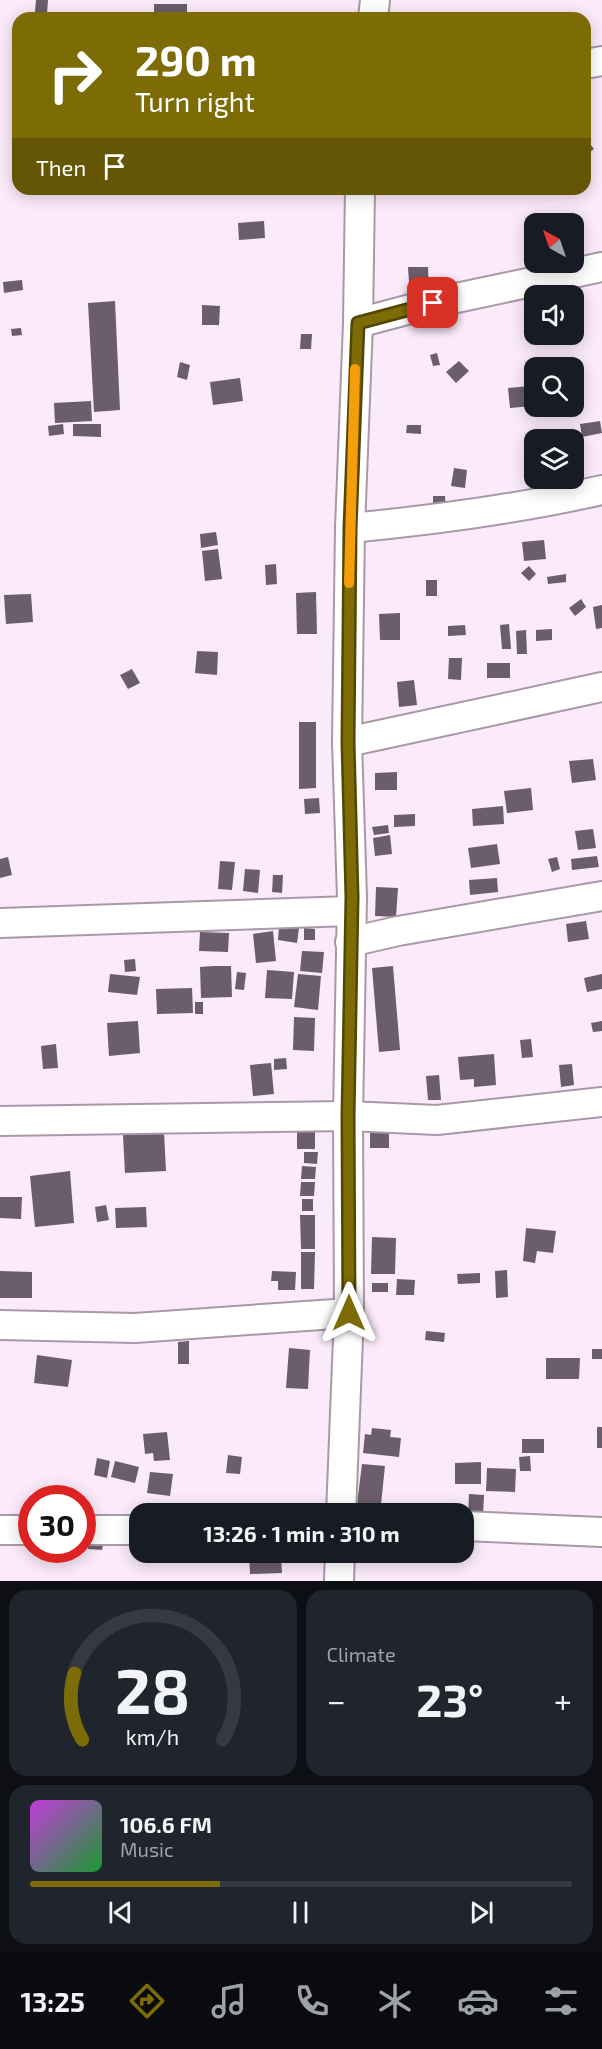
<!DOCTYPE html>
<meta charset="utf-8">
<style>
:root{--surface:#171b24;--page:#20242c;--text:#f1f3f6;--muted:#9ea1a6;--line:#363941;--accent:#7d6c06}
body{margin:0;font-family:"Exo 2",sans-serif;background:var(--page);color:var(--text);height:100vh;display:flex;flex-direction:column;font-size:22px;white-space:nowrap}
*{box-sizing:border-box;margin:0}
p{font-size:20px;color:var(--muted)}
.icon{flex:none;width:33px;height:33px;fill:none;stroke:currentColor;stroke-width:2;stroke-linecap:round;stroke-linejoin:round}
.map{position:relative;height:1581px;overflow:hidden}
.drawer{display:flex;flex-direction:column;gap:9px;padding:9px;background:#0d0f14;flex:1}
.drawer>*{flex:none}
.top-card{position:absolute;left:12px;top:12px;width:579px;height:183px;border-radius:18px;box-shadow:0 3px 15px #0003;background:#7d6c06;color:#fff;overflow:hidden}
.needle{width:39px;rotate:320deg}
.buttons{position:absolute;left:524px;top:213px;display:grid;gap:12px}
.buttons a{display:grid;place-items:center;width:60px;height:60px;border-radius:12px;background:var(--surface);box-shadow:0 3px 15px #0003;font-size:30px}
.speed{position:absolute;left:18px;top:1485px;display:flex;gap:12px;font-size:30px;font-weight:700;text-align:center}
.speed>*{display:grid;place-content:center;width:78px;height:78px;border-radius:50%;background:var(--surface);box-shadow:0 3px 15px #0003;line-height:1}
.speed .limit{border:9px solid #d22;background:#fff;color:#111}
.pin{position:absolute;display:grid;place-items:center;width:51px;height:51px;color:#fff;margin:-26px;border-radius:12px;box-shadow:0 3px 9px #0006}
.me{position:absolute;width:66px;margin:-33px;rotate:0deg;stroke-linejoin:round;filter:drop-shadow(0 0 4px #0008)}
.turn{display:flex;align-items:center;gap:21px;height:126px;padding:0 24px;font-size:27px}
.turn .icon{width:78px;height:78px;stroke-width:2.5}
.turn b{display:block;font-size:42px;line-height:51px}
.then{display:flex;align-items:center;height:57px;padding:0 24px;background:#0003;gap:12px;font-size:22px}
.big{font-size:45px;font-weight:700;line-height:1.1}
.drawer .widget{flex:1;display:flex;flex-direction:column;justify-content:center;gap:9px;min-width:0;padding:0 21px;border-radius:18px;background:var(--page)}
.drawer .dial{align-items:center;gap:0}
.dial svg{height:156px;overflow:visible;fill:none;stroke:var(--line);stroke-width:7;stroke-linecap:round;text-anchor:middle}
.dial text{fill:var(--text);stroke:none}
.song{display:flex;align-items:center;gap:18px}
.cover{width:72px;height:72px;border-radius:9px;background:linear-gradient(135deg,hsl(290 70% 55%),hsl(130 70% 35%))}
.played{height:6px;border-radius:3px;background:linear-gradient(90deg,var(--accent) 35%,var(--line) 35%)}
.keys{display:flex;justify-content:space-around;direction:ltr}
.heat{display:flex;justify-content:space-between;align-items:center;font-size:33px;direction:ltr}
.drawer .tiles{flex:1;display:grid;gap:9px;grid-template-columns:1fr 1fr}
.widget:last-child{grid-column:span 2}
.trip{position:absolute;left:129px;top:1503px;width:345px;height:60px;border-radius:18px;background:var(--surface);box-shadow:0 3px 15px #0003;font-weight:700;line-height:60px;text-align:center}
.tabs{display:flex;height:96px;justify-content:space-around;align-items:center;background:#090b0e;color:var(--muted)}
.tabs .icon{width:42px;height:42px}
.tabs .selected{color:var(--accent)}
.tabs b{font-size:27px;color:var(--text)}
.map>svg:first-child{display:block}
</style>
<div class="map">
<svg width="602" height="1581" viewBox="0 0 602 1581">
<rect width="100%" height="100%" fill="#fbeafa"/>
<g fill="#6b5d6b">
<polygon points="36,0 48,0 47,14 35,12"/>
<rect x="154" y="4" width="33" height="14"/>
<polygon points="585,138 594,149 585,156"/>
<polygon points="264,221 265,238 239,240 238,223"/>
<polygon points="534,229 534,240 530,242 527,231"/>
<polygon points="582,231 584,244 573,246 573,233"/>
<polygon points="408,267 428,267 429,296 410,297"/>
<polygon points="22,280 23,290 4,293 3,282"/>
<polygon points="115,301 120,410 94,412 88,303"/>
<polygon points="202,305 220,306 219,325 202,325"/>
<polygon points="21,328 22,335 12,336 11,329"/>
<polygon points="301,334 312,334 311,349 300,349"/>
<polygon points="437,353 440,365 433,366 430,355"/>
<polygon points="459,361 469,371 456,383 446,372"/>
<polygon points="180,362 190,365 187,380 177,377"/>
<polygon points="240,378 243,401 213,405 210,382"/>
<polygon points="530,386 532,406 510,408 508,388"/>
<polygon points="91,401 92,421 55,423 54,403"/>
<polygon points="600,421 602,433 582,437 580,424"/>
<polygon points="63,424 64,434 49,436 48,426"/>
<polygon points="73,424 101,424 101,437 73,436"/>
<polygon points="407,425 421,425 421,434 406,433"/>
<polygon points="454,468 467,470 465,488 451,486"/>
<polygon points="433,496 445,496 446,510 433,511"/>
<polygon points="216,532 218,545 201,548 200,534"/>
<polygon points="544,540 546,559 524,561 522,542"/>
<polygon points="218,549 222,579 205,581 202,551"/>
<polygon points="276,564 277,584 266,585 265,565"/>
<polygon points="529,566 536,574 529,581 521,573"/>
<polygon points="566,574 566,582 548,584 547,577"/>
<rect x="426" y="580" width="11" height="16"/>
<polygon points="316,592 317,634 297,634 296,593"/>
<polygon points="31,594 33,622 6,624 4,595"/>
<polygon points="581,599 586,607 575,616 569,608"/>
<polygon points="602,605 602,628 596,629 593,607"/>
<polygon points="400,613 400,640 380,640 379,614"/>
<polygon points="509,624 511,649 502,649 500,625"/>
<polygon points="465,625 466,635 448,636 448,626"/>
<polygon points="552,629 552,640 536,641 536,630"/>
<polygon points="526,630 527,654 517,654 516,631"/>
<polygon points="197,651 218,652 217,675 195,673"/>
<polygon points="449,658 462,658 461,680 448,679"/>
<rect x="487" y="663" width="23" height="15"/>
<polygon points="132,669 140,683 128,689 120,675"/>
<polygon points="414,680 417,705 399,707 397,682"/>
<polygon points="299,722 316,722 316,788 299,789"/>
<polygon points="593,759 596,780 572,783 569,761"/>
<polygon points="397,772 397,790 375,790 375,773"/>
<polygon points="531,788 533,810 507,813 504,791"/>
<polygon points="319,798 320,813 305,814 304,799"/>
<polygon points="503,806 504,824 473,826 472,809"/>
<polygon points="415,814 415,826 394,827 394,815"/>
<polygon points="388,825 389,833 374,835 372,827"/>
<polygon points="593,829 596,848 578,850 575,831"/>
<polygon points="390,835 392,854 375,856 373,838"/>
<polygon points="497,844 500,864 471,868 468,848"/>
<polygon points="597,856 599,867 572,870 571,859"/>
<polygon points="8,857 12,875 0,878 0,859"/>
<polygon points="557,857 560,869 552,872 548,859"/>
<polygon points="220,861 235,862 232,890 218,889"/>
<polygon points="245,869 260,870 258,893 243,891"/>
<polygon points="273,875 283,875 282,893 272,892"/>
<polygon points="497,878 498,892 470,895 469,880"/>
<polygon points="376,887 398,888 396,917 375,916"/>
<polygon points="586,921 589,939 568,942 566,924"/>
<polygon points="279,926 299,928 297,943 278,940"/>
<polygon points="304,928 315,929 315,940 304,940"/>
<polygon points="273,931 276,961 256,963 253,934"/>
<polygon points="200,932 229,933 228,952 199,951"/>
<polygon points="302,951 324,952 322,973 300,971"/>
<polygon points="135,959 136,971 125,972 124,960"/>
<polygon points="213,966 231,966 232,997 201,998 200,967"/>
<polygon points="393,966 400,1050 379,1052 372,968"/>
<polygon points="267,970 294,972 292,999 265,998"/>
<polygon points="237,972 246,973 244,990 235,989"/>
<polygon points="110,974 140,977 137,995 108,992"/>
<polygon points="298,974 321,976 318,1010 294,1007"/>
<polygon points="602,974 602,989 587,992 584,978"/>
<polygon points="192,988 193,1013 157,1014 156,989"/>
<rect x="195" y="1002" width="8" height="12"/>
<polygon points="294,1017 315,1018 314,1051 293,1050"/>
<polygon points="138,1021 140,1053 109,1056 107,1023"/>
<polygon points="602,1021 602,1031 593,1032 591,1023"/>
<polygon points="531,1039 533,1057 522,1058 520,1040"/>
<polygon points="56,1044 58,1068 43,1069 41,1046"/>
<polygon points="494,1054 496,1085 474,1087 474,1079 460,1080 458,1057"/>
<polygon points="286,1058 287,1069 274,1070 274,1059"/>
<polygon points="271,1063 274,1094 253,1096 250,1065"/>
<polygon points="572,1064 574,1085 561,1087 559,1065"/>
<polygon points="439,1075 441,1100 428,1100 426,1076"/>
<rect x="297" y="1126" width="18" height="23"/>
<polygon points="164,1132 166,1171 125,1173 123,1135"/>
<rect x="370" y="1132" width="19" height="16"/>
<polygon points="304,1152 318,1152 317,1164 304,1163"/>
<polygon points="302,1166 316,1167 315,1179 301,1179"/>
<polygon points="70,1171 74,1223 35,1227 30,1176"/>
<polygon points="301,1182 315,1182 314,1196 300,1196"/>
<polygon points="0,1197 22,1197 21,1219 0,1218"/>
<rect x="302" y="1199" width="11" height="12"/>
<polygon points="106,1205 109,1220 97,1222 95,1207"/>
<polygon points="146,1207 147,1227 116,1228 115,1208"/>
<polygon points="300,1215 315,1215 315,1249 301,1249"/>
<polygon points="526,1228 556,1231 553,1253 537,1251 535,1263 523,1261"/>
<polygon points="372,1237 396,1238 395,1274 371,1274"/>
<polygon points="301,1252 315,1252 314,1289 301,1289"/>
<polygon points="507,1270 508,1297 496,1298 495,1271"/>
<polygon points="0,1271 32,1272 32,1298 0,1298"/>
<polygon points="272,1271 296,1272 295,1290 278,1290 278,1281 271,1281"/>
<polygon points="480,1273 480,1283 458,1284 457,1274"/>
<polygon points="397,1279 415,1280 414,1295 396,1295"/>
<rect x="372" y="1283" width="16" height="9"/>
<polygon points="426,1331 445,1333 444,1342 425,1340"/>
<polygon points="189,1341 189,1364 178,1364 178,1342"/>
<polygon points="289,1348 310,1350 308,1389 286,1388"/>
<rect x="592" y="1349" width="10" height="10"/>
<polygon points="37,1355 72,1360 68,1387 34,1383"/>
<polygon points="546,1358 580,1358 579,1379 546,1379"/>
<rect x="597" y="1427" width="5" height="21"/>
<polygon points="372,1428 391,1430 390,1437 401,1438 399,1457 363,1453 365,1434 371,1435"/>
<polygon points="167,1432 170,1460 154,1461 153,1453 145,1454 143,1434"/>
<rect x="522" y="1439" width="22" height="14"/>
<polygon points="228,1455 242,1457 240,1474 226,1473"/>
<polygon points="530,1456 531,1471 520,1471 519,1457"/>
<polygon points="97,1458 110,1461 107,1478 94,1475"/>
<polygon points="115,1461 139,1467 135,1483 111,1477"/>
<polygon points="481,1462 481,1484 455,1484 455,1463"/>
<polygon points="362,1464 385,1466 380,1514 356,1512"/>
<polygon points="487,1468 516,1469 515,1492 486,1491"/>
<polygon points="150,1472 173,1474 170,1496 147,1493"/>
<polygon points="469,1494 484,1495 483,1517 468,1516"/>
<polygon points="89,1537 104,1539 102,1550 88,1549"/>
<polygon points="249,1552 273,1552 273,1557 281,1557 282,1573 250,1574"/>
</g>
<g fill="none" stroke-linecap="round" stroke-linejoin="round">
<defs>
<g id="street">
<polyline points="373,18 375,0"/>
<polyline points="585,64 602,61"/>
<polyline points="358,323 433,303 602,267"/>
<path d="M350 528C435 520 518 509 602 490"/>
<polyline points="347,742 602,687"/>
<polyline points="0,923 351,911"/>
<polyline points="350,942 398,931 602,896"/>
<polyline points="0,1121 348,1116 437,1120 602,1102"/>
<polyline points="0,1325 135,1328 349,1313"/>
<polyline points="341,1514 349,1313 348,1116 352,897 347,742 350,528 358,323 360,189"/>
<polyline points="464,1526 602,1532"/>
<polyline points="0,1530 32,1530"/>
<polyline points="82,1530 140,1530"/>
<polyline points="339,1581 340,1552"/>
</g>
</defs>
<use href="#street" stroke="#a999a8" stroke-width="32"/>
<use href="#street" stroke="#fff" stroke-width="28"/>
</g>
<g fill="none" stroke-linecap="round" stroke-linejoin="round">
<defs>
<polyline id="route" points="349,1313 348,1116 352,897 348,742 350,528 358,323 433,303"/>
</defs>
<use href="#route" stroke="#514604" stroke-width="15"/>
<use href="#route" stroke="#7d6c06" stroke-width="10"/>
<polyline stroke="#f59e0b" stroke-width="10" points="349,583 355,369"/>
</g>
</svg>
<div class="buttons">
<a><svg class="needle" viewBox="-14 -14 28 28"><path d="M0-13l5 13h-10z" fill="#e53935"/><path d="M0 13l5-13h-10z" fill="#9ea1a6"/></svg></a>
<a><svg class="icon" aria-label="sound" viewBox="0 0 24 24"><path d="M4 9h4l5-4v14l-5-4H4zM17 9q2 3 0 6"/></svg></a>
<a><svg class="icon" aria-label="search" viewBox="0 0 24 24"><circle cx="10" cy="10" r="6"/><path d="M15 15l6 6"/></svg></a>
<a><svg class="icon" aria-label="layers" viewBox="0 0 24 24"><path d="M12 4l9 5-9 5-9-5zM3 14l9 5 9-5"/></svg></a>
</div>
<div class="speed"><div class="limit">30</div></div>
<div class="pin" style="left:433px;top:303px;background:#d93025"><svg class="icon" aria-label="arrive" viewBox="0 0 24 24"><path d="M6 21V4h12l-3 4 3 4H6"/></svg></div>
<svg class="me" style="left:349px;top:1313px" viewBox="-20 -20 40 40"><path d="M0-17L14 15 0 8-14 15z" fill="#7d6c06" stroke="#fff" stroke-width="4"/></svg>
<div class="trip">13:26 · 1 min · 310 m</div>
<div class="top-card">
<div class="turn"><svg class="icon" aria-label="right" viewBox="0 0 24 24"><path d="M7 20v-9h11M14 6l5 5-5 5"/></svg><div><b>290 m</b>Turn right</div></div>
<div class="then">Then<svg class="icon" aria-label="arrive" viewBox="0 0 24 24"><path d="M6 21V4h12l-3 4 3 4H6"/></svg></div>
</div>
</div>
<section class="drawer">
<div class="tiles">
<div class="widget dial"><svg viewBox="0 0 100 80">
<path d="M14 69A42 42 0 1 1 86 69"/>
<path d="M14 69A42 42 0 0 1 10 35" stroke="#7d6c06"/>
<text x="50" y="56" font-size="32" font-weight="700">28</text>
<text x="50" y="72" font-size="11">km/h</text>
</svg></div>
<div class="widget"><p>Climate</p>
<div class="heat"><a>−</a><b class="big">23°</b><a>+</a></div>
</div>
<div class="widget">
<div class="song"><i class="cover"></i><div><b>106.6 FM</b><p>Music</p></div></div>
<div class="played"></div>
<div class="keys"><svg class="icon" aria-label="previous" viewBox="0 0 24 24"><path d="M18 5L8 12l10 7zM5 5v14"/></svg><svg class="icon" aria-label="pause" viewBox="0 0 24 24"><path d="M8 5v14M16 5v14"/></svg><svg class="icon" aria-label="next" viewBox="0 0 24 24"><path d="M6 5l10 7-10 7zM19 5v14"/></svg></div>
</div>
</div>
</section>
<nav class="tabs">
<b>13:25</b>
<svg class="icon selected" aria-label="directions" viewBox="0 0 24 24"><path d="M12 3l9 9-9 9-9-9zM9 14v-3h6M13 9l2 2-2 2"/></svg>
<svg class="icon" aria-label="music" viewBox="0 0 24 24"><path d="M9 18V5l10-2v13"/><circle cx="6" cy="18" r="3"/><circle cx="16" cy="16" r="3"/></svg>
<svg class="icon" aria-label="phone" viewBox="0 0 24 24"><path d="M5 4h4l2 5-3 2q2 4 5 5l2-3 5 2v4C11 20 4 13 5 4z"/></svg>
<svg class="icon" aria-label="climate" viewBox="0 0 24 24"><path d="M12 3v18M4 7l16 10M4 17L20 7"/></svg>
<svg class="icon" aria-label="car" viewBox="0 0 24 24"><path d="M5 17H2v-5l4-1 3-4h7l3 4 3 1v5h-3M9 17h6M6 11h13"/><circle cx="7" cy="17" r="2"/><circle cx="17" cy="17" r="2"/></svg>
<svg class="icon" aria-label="filters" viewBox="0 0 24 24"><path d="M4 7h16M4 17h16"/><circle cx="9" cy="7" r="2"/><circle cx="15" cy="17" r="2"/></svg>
</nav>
